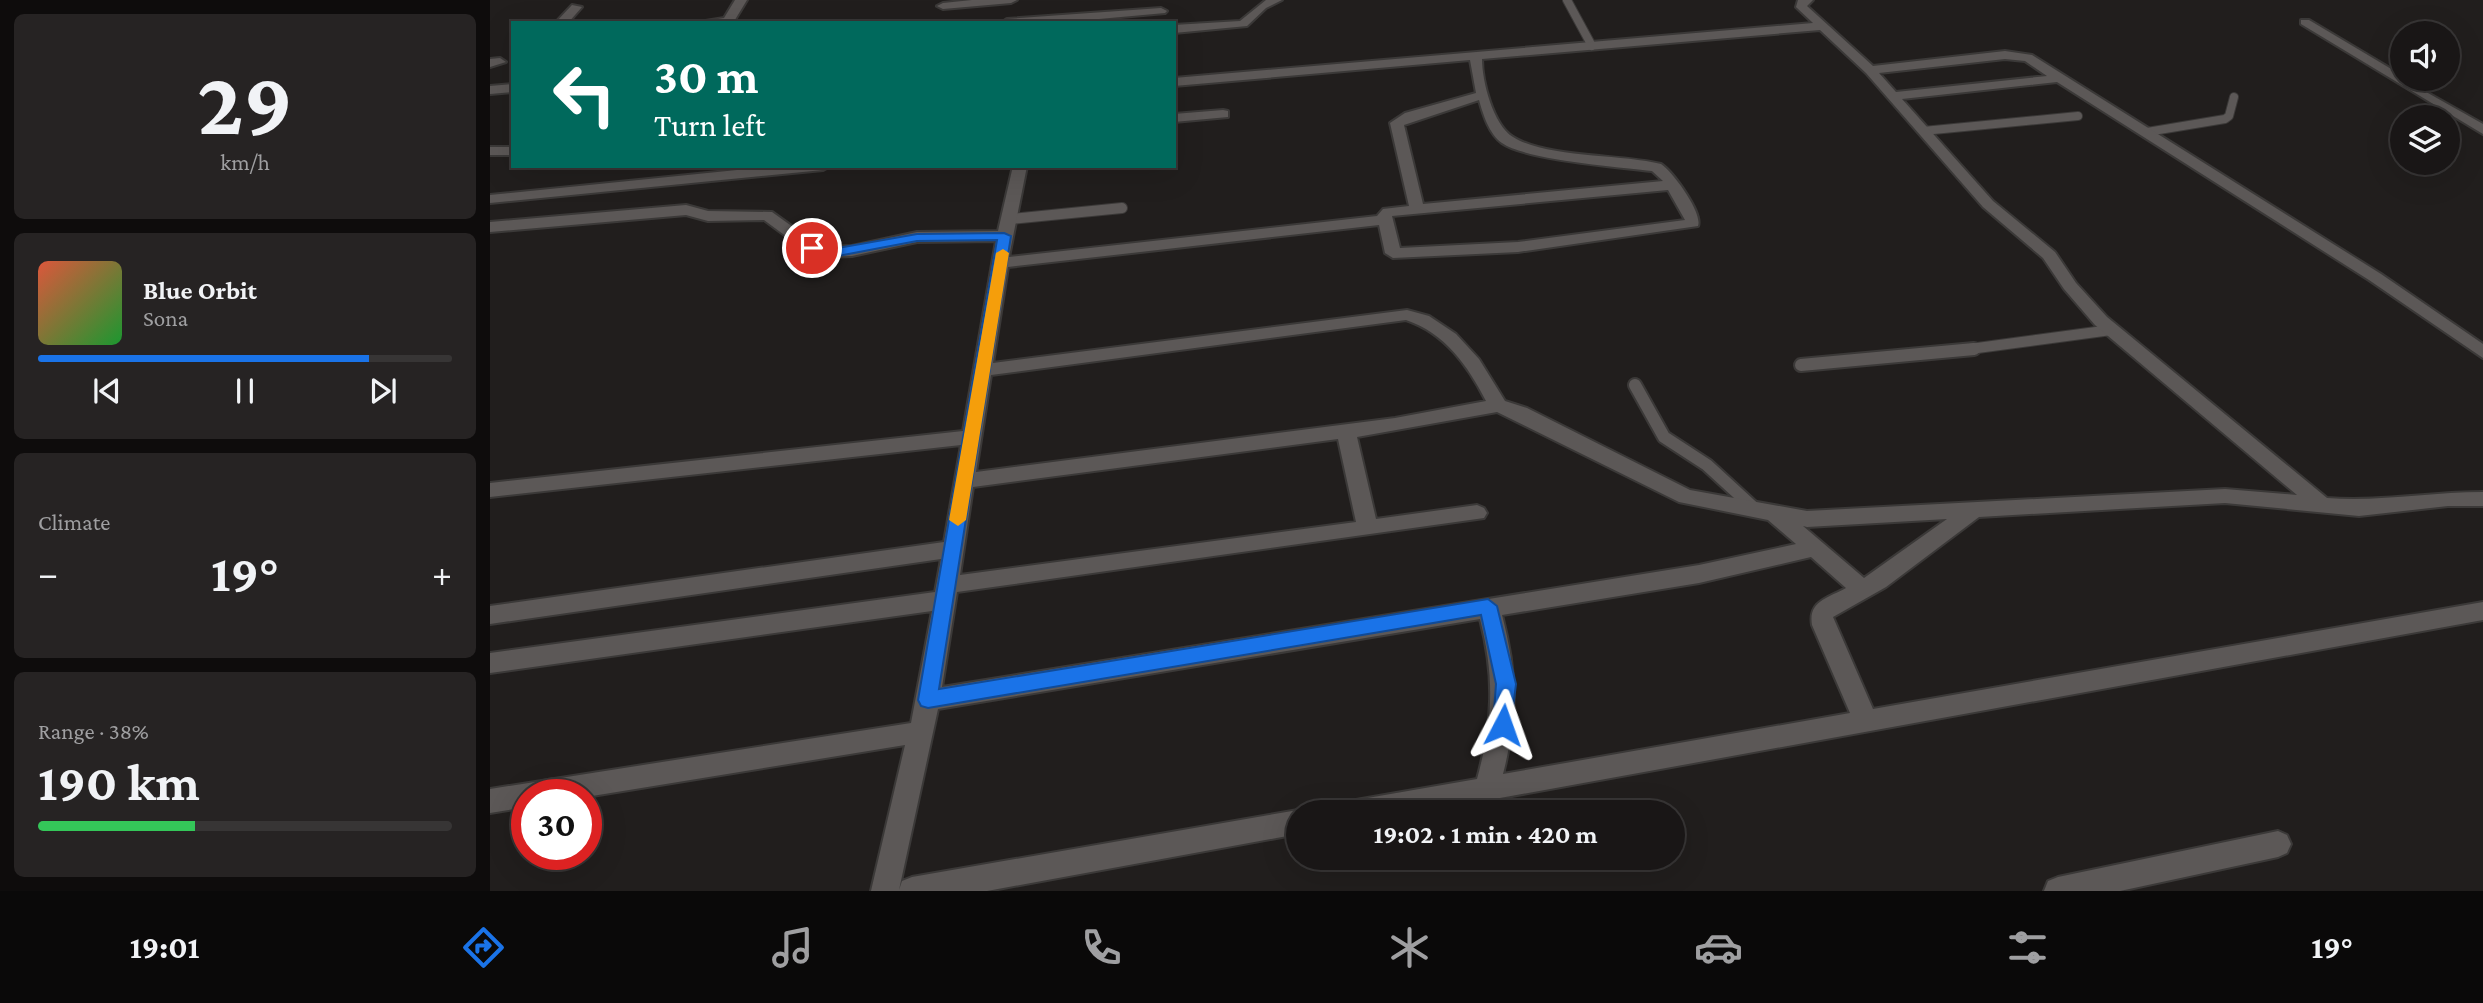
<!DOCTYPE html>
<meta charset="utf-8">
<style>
:root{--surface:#191616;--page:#262323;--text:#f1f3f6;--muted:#9f9fa1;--line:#373535;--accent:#1a73e8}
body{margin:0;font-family:"Crimson Pro",serif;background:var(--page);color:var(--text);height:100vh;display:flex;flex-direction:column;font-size:26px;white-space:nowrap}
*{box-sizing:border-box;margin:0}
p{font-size:23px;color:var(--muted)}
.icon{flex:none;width:38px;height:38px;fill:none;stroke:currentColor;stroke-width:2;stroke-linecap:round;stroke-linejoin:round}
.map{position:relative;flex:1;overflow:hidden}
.drawer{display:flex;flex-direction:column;gap:14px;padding:14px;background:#0e0c0c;width:490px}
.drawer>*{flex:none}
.hud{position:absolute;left:21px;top:21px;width:665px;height:147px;border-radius:0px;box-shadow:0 7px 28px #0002,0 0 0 2px var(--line);background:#00695c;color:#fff;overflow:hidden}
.controls{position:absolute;left:1900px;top:21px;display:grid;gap:14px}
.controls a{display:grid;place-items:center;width:70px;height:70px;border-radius:50%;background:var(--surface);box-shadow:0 7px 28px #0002,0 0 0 2px var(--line);font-size:35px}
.speed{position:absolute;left:21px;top:779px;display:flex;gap:14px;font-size:35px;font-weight:700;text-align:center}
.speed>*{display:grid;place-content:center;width:91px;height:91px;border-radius:50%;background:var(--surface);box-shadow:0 7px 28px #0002,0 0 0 2px var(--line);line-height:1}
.speed .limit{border:10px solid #d22;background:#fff;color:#111}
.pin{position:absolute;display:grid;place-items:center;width:60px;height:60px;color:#fff;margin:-30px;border:4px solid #fff;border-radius:50%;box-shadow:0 2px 7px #0007}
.me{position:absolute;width:77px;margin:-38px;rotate:4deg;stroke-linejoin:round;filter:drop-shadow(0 0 5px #0008)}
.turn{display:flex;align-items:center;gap:24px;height:147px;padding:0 28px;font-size:32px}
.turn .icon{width:91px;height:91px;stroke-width:2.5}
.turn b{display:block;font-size:49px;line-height:60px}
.big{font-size:52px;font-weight:700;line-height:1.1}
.drawer .tile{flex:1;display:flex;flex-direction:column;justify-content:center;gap:10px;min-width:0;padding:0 24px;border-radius:10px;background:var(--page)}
.drawer .dial{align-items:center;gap:0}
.dial b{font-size:91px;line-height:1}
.song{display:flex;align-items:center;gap:21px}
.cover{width:84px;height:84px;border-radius:10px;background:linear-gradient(135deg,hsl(10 70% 55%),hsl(130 70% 35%))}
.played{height:7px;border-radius:4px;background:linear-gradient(90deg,var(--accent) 80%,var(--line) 80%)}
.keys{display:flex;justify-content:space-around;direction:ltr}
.heat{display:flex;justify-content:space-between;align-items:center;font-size:38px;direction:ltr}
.charge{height:10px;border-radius:5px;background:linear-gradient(90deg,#34c759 38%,var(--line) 0)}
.trip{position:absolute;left:796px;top:800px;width:399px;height:70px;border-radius:35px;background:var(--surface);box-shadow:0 7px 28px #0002,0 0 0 2px var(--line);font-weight:700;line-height:70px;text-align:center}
.tab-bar{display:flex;height:112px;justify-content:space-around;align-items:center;background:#0a0909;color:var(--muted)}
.tab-bar .icon{width:49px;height:49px}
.tab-bar .selected{color:var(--accent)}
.tab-bar b{font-size:32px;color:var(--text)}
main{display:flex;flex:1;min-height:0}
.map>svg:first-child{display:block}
</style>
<main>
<section class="drawer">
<div class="tile dial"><b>29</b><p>km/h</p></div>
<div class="tile">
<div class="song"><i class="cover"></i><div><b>Blue Orbit</b><p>Sona</p></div></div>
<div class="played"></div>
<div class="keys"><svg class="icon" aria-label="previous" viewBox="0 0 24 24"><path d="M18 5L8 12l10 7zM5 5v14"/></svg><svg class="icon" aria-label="pause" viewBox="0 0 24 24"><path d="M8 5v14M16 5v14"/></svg><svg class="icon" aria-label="next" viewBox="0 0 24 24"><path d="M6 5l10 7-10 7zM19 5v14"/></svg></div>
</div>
<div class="tile"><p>Climate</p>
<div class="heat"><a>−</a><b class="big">19°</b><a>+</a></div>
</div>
<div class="tile"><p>Range · 38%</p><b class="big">190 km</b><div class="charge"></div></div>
</section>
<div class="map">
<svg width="1993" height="891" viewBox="0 0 1993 891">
<rect width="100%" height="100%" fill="#211e1d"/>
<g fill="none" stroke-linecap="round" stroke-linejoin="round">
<defs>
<g id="service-far2">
<polyline points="1077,0 1102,46"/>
<polyline points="1433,131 1588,116"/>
<polyline points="1657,132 1735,119 1739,116 1744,97"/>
</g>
<g id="service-far1">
<polyline points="520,219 632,208"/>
<polyline points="1465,351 1621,330"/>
</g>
<g id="service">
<polyline points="1311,365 1484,349"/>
<polyline points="1145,385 1174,437 1217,465 1266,510"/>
</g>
<g id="minor">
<polygon points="245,0 257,0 243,23 203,23 234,18"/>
<polygon points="482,0 527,0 521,3 453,9 447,6 453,3"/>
<polygon points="776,0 792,0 776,8 757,26 684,33 684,25 750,21"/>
<path d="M1308 0H1323L1317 6 1383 66 1515 51 1542 55 1891 274 1993 344V358L1879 280 1567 82 1412 99 1503 201 1565 252 1586 283 1617 317 1837 498C1889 502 1941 492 1993 492V506H1958L1869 516 1735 503 1489 517 1396 587 1343 617 1383 709 1993 602V620L933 812H853L857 803 866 800 987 779C1003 720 1005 678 990 619L448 709 409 890 412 881 422 877 808 810 814 812H808V834L497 891H381L415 745 96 797 37 794V807L0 813V789L421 723 442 611 0 673V653L445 592 451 559 0 624V606L454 542 471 445 0 497V483L473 431 506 241 427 242 362 256 337 257 316 251 274 220 218 221 196 215 0 232V222L196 205 218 211 282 212 328 245 337 247 362 246 427 232 508 231 523 166H537L519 257 887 216 893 209 919 206 900 123 915 113 986 93 980 60 684 86V78L1323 23 1306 7ZM1330 30 1376 73 1493 207 1553 258 1574 289 1605 325 1807 495 1735 489 1317 511 1200 490 1037 408 1015 401 989 359 966 334 939 316 917 310 503 363 518 267 889 225 895 253 903 258 1028 252 1208 226C1213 213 1183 172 1171 164 1131 154 1056 158 1023 137 1003 125 992 81 992 59ZM1515 59 1535 61 1557 76 1406 92 1389 73ZM989 100C993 114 999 134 1012 143 1036 160 1130 167 1162 171L1173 181 933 204 914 125ZM1178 190 1195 220 1028 242 910 248 902 216ZM916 320C955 333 978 366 996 401L905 418 486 472 501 375ZM1007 412 1189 502 1278 520 1306 544 1209 565 452 687 467 592 994 518 997 513 994 508 987 505 886 519 867 437ZM848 439 866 522 470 575 483 487ZM1457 519 1374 578 1313 526 1317 527ZM1321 557 1356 588C1338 598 1318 601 1322 625L1360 713 1013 774C1028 715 1027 673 1012 615L1209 583Z"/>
<polygon points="82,5 92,7 78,23 65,23"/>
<polygon points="671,8 677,11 675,13 565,23 511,23 517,19"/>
<polygon points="1811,20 1819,20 1913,76 1913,79 1993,124 1993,134 1811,24"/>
<polygon points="0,59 10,58 16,62 0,67"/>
<polygon points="23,84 23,92 0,94 0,86"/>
<polygon points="733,110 738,111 738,117 684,122 684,114"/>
<rect x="0" y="147" width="23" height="8"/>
<polygon points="287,166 340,166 333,170 0,203 0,195"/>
<polygon points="1788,831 1797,835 1801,844 1797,853 1788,857 1630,891 1554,891 1558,881 1568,877"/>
</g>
</defs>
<use href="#service-far2" stroke="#3b3938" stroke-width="10"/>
<use href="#service-far1" stroke="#3b3938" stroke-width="12"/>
<use href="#service" stroke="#3b3938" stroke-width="16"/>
<use href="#minor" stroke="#3b3938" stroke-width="4"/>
<use href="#service-far2" stroke="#5c5857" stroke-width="8"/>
<use href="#service-far1" stroke="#5c5857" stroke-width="10"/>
<use href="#service" stroke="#5c5857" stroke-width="12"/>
<use href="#minor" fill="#5c5857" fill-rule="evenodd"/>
</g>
<polygon fill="#1a73e8" stroke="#114b97" stroke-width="2" points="514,233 521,236 449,689 998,599 1007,606 1026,684 1020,732 1013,734 1006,732 1003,725 1006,684 991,615 438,708 431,706 428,700 507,240 427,241 348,256 315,248 322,244 348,248 427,234"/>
<polygon fill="#f59e0b" points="513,249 519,253 476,520 468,526 459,520 506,253"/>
</svg>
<div class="controls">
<a><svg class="icon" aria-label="sound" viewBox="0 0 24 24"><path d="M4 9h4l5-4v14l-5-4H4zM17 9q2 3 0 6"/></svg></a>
<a><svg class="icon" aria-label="layers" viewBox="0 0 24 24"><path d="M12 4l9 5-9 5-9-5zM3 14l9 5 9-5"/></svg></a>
</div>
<div class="speed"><div class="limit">30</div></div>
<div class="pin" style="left:322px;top:248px;background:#d93025"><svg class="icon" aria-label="arrive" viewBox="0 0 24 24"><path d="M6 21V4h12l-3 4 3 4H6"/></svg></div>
<svg class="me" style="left:1013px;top:725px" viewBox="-20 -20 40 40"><path d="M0-17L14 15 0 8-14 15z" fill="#1a73e8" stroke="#fff" stroke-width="4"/></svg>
<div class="trip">19:02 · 1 min · 420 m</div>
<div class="hud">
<div class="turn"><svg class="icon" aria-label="left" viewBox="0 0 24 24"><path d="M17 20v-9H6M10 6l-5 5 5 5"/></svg><div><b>30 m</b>Turn left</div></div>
</div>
</div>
</main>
<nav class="tab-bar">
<b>19:01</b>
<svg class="icon selected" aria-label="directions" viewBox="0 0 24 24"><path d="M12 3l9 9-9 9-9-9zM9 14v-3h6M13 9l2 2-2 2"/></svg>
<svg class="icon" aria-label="music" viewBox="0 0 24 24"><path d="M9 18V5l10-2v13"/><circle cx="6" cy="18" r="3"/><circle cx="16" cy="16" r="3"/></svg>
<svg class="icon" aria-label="phone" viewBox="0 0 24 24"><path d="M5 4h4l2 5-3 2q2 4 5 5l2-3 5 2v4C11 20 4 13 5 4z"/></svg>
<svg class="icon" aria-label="climate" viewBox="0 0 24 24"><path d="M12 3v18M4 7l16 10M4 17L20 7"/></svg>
<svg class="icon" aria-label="car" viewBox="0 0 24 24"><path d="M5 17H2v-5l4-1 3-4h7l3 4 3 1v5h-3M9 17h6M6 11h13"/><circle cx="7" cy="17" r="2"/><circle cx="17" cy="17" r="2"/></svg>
<svg class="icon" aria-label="filters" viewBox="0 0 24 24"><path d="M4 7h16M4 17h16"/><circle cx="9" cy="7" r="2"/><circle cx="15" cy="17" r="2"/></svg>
<b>19°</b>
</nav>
